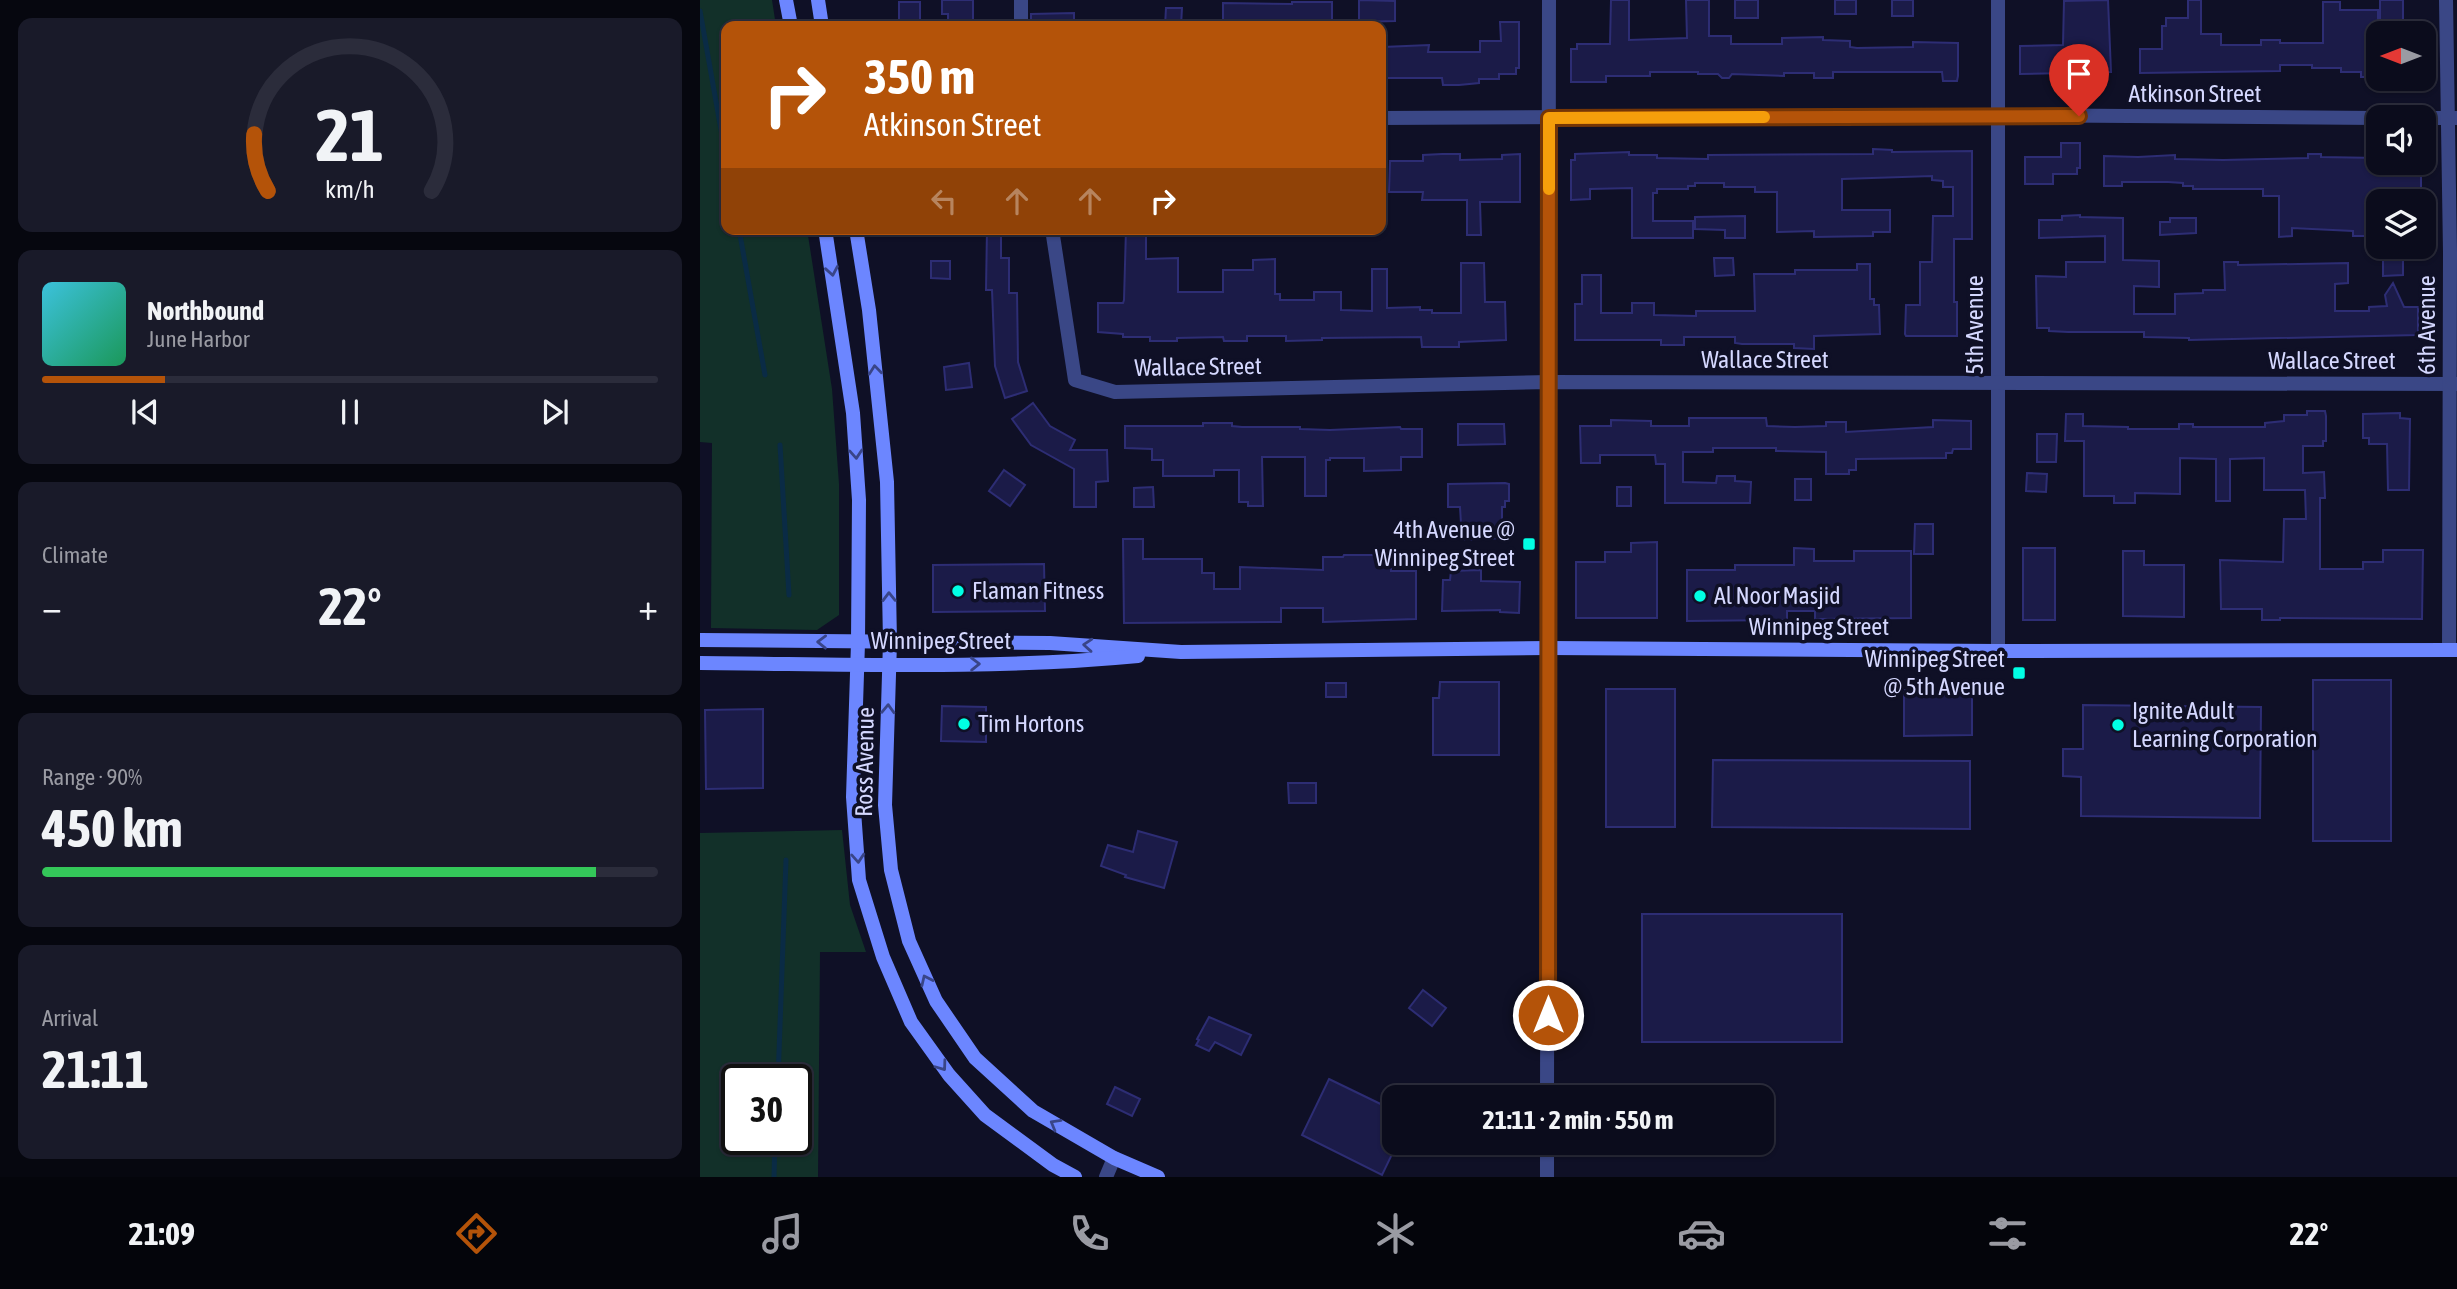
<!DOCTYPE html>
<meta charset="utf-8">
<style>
:root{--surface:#0b0c1c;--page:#191a29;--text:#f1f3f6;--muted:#9a9ba3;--line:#2b2c3b;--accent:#b45309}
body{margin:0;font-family:"Asap Condensed",sans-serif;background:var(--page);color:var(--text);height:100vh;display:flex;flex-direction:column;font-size:26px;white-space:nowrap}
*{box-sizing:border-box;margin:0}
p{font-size:23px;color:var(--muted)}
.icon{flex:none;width:38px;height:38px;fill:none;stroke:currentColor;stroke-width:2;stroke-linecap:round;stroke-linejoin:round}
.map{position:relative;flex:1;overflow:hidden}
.sheet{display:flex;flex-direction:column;gap:18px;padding:18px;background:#06070f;width:700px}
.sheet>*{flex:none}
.banner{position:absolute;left:21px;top:21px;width:665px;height:214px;border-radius:14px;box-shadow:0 2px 5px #0004,0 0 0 2px var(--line);background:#b45309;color:#fff;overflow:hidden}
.needle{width:46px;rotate:270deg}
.buttons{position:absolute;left:1666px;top:21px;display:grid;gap:14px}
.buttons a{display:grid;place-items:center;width:70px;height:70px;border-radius:14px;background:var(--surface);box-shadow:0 2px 5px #0004,0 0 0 2px var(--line);font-size:35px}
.speed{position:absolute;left:21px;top:1064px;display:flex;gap:14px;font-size:35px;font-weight:700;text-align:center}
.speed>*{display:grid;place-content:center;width:91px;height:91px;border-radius:50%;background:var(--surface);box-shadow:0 2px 5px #0004,0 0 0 2px var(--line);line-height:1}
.speed .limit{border:4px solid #111;border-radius:10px;background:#fff;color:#111}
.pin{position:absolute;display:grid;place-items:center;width:60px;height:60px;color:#fff;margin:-72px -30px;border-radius:50% 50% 50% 0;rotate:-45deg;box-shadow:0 0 7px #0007}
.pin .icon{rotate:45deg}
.me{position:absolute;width:77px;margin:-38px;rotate:0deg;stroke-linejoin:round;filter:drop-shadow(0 0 5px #0008)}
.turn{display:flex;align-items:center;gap:24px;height:147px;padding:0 28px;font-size:32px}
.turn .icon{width:91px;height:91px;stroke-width:2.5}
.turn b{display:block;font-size:49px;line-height:60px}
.lanes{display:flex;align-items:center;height:66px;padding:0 28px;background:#0003;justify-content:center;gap:35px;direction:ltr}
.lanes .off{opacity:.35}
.big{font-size:52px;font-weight:700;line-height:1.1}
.sheet .tile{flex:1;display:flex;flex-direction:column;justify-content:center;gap:10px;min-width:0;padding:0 24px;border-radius:14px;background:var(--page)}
.sheet .dial{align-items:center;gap:0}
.dial svg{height:182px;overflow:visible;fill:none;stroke:var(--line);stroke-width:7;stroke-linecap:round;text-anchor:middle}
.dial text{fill:var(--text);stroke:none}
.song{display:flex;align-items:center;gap:21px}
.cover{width:84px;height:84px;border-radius:10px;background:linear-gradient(135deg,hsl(190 70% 55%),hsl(150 70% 35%))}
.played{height:7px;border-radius:4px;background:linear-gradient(90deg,var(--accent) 20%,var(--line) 20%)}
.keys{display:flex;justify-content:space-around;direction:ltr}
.heat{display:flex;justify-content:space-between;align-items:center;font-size:38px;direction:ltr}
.charge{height:10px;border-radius:5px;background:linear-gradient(90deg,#34c759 90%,var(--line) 0)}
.trip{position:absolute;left:682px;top:1085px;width:392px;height:70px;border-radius:14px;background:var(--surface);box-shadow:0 2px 5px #0004,0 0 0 2px var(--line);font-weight:700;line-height:70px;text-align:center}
.dock{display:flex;height:112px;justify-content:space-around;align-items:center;background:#04050b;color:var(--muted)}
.dock .icon{width:49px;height:49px}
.dock .current{color:var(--accent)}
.dock b{font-size:32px;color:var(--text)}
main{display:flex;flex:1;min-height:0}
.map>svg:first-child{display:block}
</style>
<main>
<section class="sheet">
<div class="tile dial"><svg viewBox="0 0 100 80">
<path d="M14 69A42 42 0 1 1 86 69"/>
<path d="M14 69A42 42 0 0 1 8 44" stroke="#b45309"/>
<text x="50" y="56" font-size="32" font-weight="700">21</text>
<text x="50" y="72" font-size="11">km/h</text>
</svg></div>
<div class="tile">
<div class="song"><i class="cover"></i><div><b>Northbound</b><p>June Harbor</p></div></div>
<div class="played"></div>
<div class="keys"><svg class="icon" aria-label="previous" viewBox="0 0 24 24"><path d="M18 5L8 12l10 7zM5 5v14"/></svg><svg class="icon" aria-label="pause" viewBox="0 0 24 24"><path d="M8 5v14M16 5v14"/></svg><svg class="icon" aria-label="next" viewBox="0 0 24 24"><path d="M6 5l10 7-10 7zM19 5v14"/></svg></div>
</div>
<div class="tile"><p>Climate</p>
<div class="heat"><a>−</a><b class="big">22°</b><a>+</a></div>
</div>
<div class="tile"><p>Range · 90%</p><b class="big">450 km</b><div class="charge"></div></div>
<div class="tile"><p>Arrival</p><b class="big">21:11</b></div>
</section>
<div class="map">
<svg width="1757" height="1177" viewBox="0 0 1757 1177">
<rect width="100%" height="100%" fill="#0f1026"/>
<g fill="#123029" fill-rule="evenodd">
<polygon points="0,0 72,0 76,26 26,26 26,229 107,229 132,389 139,484 139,615 117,630 11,628 12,443 0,442"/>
<path d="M142 830 150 905 166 952H120L118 1177H0V833ZM37 1080H96V1139H37Z"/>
</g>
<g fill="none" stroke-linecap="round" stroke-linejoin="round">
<g stroke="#0a2b45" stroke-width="5">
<polyline points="0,11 26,158"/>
<polyline points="39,229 65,375"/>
<polyline points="80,445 89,595"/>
<polyline points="78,1080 86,860"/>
<polyline points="74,1177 75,1139"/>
</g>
</g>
<g fill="#1b1b48" stroke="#2d2d74" stroke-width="2">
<polygon points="242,0 273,0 273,26 248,26 248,14 242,14"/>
<polygon points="659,0 695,1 695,21 659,22"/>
<polygon points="911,0 929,0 929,40 987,38 986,0 1009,0 1009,36 1031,36 1031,44 1082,44 1082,38 1123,37 1123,40 1150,41 1150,47 1157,48 1213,47 1213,42 1258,43 1258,76 1257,81 1243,81 1242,72 1133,72 1133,78 1114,78 1114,73 1084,73 1084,76 1032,74 1029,78 1022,78 1018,74 998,74 998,72 950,72 950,76 906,76 906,82 871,82 871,49 877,49 877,44 910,44"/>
<rect x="1035" y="0" width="23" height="18"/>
<rect x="1135" y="0" width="21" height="14"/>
<rect x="1192" y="0" width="21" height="16"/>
<polygon points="1408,0 1411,72 1320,74 1320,46 1363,45 1364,1"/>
<polygon points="1488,0 1501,0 1501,34 1521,34 1521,45 1561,45 1561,40 1580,40 1580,43 1623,43 1623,2 1640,2 1640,10 1678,10 1678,77 1661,77 1661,72 1641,72 1641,68 1612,68 1612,65 1580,65 1580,71 1440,73 1440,49 1462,49 1462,26 1466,26 1466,18 1488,18"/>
<rect x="1680" y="0" width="23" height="21"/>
<rect x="199" y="2" width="21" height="18"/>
<polygon points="592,2 632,2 632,21 591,20 591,22 548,23 548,20 523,20 523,3 592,4"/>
<polygon points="466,8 482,8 481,26 465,26"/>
<polygon points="374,13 374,26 331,26 331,14"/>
<polygon points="800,22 819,22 819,68 816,68 816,74 799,74 799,79 779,79 779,83 759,85 743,85 742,78 683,78 683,47 729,45 728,52 780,52 780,41 801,41"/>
<polygon points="1361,143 1380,143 1380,168 1377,168 1377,174 1353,174 1353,184 1325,184 1325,157 1361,157"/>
<polygon points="1173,149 1192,150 1192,152 1272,151 1272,239 1254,239 1254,302 1257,302 1257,336 1206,336 1205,334 1206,305 1220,305 1220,262 1232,262 1233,216 1253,216 1253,187 1243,187 1243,181 1232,180 1232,176 1142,179 1142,210 1190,210 1190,232 1173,232 1173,236 1114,237 1114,231 1077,232 1077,192 1055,192 1055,187 1024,187 1024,183 995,183 995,186 988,186 988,189 957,189 957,193 953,193 953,221 993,221 993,238 932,238 932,188 890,189 890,199 871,200 871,160 875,160 875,154 929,152 929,155 957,155 957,158 1008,159 1008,155 1173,154"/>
<polygon points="742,154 760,154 760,160 802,159 802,155 820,154 820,202 780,202 781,235 767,235 767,200 722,200 723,192 689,192 690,161 723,161 723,155"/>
<polygon points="1608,154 1621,154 1621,157 1678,158 1678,163 1721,163 1721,196 1676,196 1676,236 1653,236 1653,231 1592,228 1592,236 1579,237 1579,196 1563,196 1563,189 1493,189 1493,186 1483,186 1483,183 1468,182 1422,182 1422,186 1404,186 1404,156 1438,157 1475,155 1475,159 1523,160 1608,158"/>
<polygon points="1380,215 1380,217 1423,218 1423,260 1459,261 1459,287 1434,286 1434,314 1475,314 1475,294 1503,293 1503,290 1525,290 1524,262 1538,262 1538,265 1648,263 1648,283 1635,284 1635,311 1669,311 1669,307 1687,306 1685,295 1693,283 1704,307 1718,307 1718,335 1489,340 1489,338 1444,337 1444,332 1368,332 1349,331 1349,328 1337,328 1336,276 1366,277 1366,262 1405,262 1405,236 1339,238 1339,220 1362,220 1362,216"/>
<polygon points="1045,216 1045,238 1025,238 1025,230 995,229 995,217"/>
<polygon points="1470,218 1496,218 1496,233 1460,235 1460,222 1470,222"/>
<polygon points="287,229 301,229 301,258 309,258 309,293 317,293 318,362 327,391 305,398 295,366 292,290 286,290"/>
<polygon points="426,229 446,229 446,259 478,258 478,292 523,292 523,270 553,270 553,260 575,259 575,294 580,294 580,300 614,300 614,292 641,292 641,310 672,311 672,269 687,269 687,308 720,307 720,310 732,310 732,313 761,313 761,263 784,263 785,302 805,302 806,340 759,342 759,347 722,347 721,337 622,338 622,340 586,341 586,336 547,336 547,341 524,341 523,337 477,338 477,341 450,341 450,337 423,337 423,334 398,332 398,303 423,303 424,300"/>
<polygon points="1703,255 1703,275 1683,276 1683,256"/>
<polygon points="1014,258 1033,258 1034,275 1015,276"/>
<polygon points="231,261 250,261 250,279 231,278"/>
<polygon points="1157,264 1170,264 1170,299 1174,299 1174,305 1179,305 1180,334 1114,336 1114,349 1094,348 1094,344 1042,344 1035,343 1035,337 984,337 984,345 961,345 961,340 875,340 875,304 882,304 882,275 901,275 901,313 932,313 932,303 954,303 954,315 996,316 996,311 1055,311 1054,274 1095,274 1095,270 1157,270"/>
<polygon points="269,363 272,387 246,390 244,367"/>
<polygon points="333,403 350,426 375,440 370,450 407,450 408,481 396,482 396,507 374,507 374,469 331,445 312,419"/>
<polygon points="1607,411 1625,411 1626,416 1626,441 1623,441 1623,446 1603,446 1603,473 1624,472 1625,498 1620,498 1620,569 1663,569 1663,562 1683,562 1683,550 1723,550 1722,619 1580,618 1580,620 1562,620 1562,609 1521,609 1520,560 1583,562 1584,519 1606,519 1605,490 1564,490 1564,458 1530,459 1530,501 1516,501 1516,459 1480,458 1480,494 1435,493 1435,503 1414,503 1414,496 1384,496 1384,441 1365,441 1366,414 1383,414 1383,426 1428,427 1428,429 1479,429 1479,424 1493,424 1493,427 1565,427 1565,423 1584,421 1584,415 1607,415"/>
<polygon points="1700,413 1700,418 1710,419 1709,490 1688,490 1687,444 1669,444 1669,438 1663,438 1663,414"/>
<polygon points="989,418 1066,418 1067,426 1095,427 1126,426 1126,422 1146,422 1146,432 1233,427 1233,420 1271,421 1271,449 1253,449 1252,453 1246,453 1246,458 1156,459 1156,470 1149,470 1149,474 1126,474 1126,452 1076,451 1076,448 1013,448 1013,452 983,452 983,482 1016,483 1017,476 1035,476 1035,481 1051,482 1050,503 965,503 965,464 956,464 955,455 900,455 900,463 881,463 880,426 911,426 911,420 951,421 951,426 989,426"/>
<polygon points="503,423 532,423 532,426 542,427 600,427 600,429 630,430 700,427 701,429 722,429 722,457 701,457 701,470 664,471 664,458 630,458 630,460 626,460 626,496 605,496 605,457 562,457 563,506 548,506 548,502 539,502 539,470 514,470 514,476 463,476 463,460 452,460 452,449 425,448 425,426 503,426"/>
<polygon points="758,424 804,424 805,444 758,445"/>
<polygon points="1337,434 1357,434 1356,462 1337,462"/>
<polygon points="304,470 325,485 310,506 289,491"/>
<polygon points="1327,473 1347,474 1346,492 1326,491"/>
<rect x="1095" y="479" width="16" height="21"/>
<polygon points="805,483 809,484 809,501 805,501 805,507 802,507 802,538 762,540 760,507 748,507 748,484"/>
<polygon points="453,487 454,507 434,507 434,488"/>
<rect x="917" y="487" width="14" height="19"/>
<polygon points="1215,524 1233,524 1233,554 1214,554"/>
<polygon points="423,539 443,539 443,559 502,559 502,573 514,573 514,589 540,589 540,567 623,570 623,557 643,557 644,555 691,555 691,571 716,571 716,619 623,622 623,608 581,608 581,622 424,623"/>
<polygon points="957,542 957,618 876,618 876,562 905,562 905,552 931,552 931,543"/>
<polygon points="1094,548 1114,549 1114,561 1154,561 1154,551 1211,551 1211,618 1115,619 1115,611 1087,611 1087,620 987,621 987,570 1035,570 1035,565 1094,565"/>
<rect x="1323" y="548" width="32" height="72"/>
<polygon points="1423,551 1444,551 1444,565 1484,565 1484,617 1423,616"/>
<polygon points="344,564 345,611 233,612 233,565"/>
<polygon points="781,570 781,581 820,582 819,613 800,612 800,610 742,611 743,580 750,580 751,571"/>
<rect x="1613" y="680" width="78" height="161"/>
<polygon points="740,682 799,682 799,755 733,755 733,698 739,698"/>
<rect x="626" y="683" width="20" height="14"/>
<rect x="906" y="689" width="69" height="138"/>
<polygon points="1272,689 1272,735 1204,736 1204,690"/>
<polygon points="1383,705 1561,707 1560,818 1381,816 1381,777 1363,776 1363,749 1383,749"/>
<polygon points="242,706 286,707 286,742 241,741"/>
<polygon points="63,709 63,788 6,789 5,710"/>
<polygon points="1013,760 1270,761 1270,829 1012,827"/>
<polygon points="588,783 616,783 616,803 589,803"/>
<polygon points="438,831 477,842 464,888 425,877 426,875 401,866 408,845 433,852"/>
<rect x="942" y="914" width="200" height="128"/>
<polygon points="723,990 746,1008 732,1026 709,1008"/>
<polygon points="509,1017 551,1035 541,1055 515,1042 509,1051 496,1045 499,1040 497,1039"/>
<polygon points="629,1079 695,1111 695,1148 682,1175 602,1135"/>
<polygon points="415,1087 440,1099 432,1116 407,1104"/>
</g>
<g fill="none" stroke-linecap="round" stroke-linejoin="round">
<g stroke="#3a4786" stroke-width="14">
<polyline points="321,0 321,26"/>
<polyline points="1298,0 1298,651"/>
<polyline points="681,118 1298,115 1678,118"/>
<polyline points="1724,118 1757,118"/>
<polyline points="352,229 375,380 415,392 849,382 1757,384"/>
<polyline points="847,1097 848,648"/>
<polyline points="406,1177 414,1158"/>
<polyline points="847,1177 847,1143"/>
</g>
<g stroke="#3a4786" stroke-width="14">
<polyline points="1746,0 1750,252 1749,650"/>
<polyline points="848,648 849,0"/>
</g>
<g stroke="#6c86ff" stroke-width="14">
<polyline points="86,0 91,26"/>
<polyline points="118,0 122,26"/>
<polyline points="125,229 153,413 159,500 158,643 153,797 159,880 183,957 211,1022 249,1075 285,1115 353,1165 375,1177"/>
<polyline points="156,229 169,310 187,482 190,642 185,805 191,870 209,941 236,1001 275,1058 333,1111 414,1158 458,1177"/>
<polyline points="0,640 350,643 481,652 848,648 1298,651 1757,650"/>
<path d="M0 663C146 664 292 670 438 656"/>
</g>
</g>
<defs><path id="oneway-chevron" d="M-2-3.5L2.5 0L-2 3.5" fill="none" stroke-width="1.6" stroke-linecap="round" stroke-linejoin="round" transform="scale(1.75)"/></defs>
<g stroke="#394588">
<use href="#oneway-chevron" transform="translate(132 271) rotate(80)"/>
<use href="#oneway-chevron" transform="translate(175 370) rotate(-96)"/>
<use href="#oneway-chevron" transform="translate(156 454) rotate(86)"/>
<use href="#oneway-chevron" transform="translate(189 597) rotate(-91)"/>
<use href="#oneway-chevron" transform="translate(122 642) rotate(-179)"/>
<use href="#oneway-chevron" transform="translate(388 645) rotate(-176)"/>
<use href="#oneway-chevron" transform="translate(275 664) rotate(-1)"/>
<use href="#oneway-chevron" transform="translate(188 709) rotate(-88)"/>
<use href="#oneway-chevron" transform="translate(158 858) rotate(86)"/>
<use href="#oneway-chevron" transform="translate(226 980) rotate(-115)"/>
<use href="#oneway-chevron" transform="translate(242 1066) rotate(54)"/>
<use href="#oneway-chevron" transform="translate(355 1124) rotate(-150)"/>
</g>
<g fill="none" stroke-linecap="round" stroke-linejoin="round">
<defs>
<polyline id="route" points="848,1015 849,118 1379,116"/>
</defs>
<use href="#route" stroke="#753606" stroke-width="18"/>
<use href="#route" stroke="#b45309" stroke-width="12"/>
<polyline stroke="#f59e0b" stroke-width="12" points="849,189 849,118 1064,117"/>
</g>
<g fill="#01ffe4" stroke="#0f1026" stroke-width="2.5">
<rect x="822" y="537" width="14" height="14" rx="3.5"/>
<circle cx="258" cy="591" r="7"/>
<circle cx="1000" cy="596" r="7"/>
<rect x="1312" y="666" width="14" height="14" rx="3.5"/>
<circle cx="264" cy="724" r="7"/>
<circle cx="1418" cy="725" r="7"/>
</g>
<g text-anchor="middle" stroke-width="7" stroke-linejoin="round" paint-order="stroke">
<g font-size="24" fill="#d5d8ff" stroke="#0f1026">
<text x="1495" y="102">Atkinson Street</text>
<text transform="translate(1275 325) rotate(-90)" y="8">5th Avenue</text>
<text transform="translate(1727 325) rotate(-90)" y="8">6th Avenue</text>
<text x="1065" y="368">Wallace Street</text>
<text x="1632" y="369">Wallace Street</text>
<text transform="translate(498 367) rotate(-1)" y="8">Wallace Street</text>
<text x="1119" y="635">Winnipeg Street</text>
<text x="241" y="649">Winnipeg Street</text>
<text transform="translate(165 762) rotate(-89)" y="8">Ross Avenue</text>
</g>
<g font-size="24" fill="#d5d8ff" stroke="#0f1026" text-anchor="start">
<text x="815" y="538" text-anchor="end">4th Avenue @<tspan x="815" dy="28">Winnipeg Street</tspan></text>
<text x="272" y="599">Flaman Fitness</text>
<text x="1014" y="604">Al Noor Masjid</text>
<text x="1305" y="667" text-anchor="end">Winnipeg Street<tspan x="1305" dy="28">@ 5th Avenue</tspan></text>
<text x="1432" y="719">Ignite Adult<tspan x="1432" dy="28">Learning Corporation</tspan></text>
<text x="278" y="732">Tim Hortons</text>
</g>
</g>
</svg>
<div class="buttons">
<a><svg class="needle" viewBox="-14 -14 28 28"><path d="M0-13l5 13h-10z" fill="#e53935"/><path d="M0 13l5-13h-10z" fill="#9a9ba3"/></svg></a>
<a><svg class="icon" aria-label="sound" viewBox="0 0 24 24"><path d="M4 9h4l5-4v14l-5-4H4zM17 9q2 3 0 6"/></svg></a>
<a><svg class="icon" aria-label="layers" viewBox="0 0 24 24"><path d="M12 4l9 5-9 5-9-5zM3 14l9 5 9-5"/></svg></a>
</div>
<div class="speed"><div class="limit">30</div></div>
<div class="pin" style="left:1379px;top:116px;background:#d93025"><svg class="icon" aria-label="arrive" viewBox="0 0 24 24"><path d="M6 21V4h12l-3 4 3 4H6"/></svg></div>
<svg class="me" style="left:848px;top:1015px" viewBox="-20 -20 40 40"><circle r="17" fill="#b45309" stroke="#fff" stroke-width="3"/><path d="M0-11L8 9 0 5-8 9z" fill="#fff"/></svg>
<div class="trip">21:11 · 2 min · 550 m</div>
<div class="banner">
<div class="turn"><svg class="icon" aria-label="right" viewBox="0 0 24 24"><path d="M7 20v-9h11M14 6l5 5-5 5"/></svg><div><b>350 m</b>Atkinson Street</div></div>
<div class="lanes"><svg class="icon off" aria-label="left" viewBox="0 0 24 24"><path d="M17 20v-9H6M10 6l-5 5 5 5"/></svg><svg class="icon off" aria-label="ahead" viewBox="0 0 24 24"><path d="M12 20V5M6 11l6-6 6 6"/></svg><svg class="icon off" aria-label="ahead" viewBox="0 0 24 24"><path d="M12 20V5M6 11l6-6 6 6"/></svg><svg class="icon" aria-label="right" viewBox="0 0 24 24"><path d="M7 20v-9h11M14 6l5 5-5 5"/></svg></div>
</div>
</div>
</main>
<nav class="dock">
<b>21:09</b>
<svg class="icon current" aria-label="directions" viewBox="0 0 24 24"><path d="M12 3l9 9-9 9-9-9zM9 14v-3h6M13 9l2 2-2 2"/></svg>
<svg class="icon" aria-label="music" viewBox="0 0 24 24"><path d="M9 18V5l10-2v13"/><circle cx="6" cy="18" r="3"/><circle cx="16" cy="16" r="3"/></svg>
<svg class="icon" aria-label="phone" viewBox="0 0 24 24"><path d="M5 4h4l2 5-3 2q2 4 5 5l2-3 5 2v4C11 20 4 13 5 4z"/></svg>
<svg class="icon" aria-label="climate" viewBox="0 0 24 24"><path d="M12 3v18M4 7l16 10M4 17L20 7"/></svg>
<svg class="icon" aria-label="car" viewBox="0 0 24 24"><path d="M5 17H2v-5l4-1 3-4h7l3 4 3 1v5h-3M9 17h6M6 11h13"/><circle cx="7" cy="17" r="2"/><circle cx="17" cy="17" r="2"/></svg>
<svg class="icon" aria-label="filters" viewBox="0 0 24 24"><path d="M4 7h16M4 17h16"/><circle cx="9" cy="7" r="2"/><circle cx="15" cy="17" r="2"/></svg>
<b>22°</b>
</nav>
